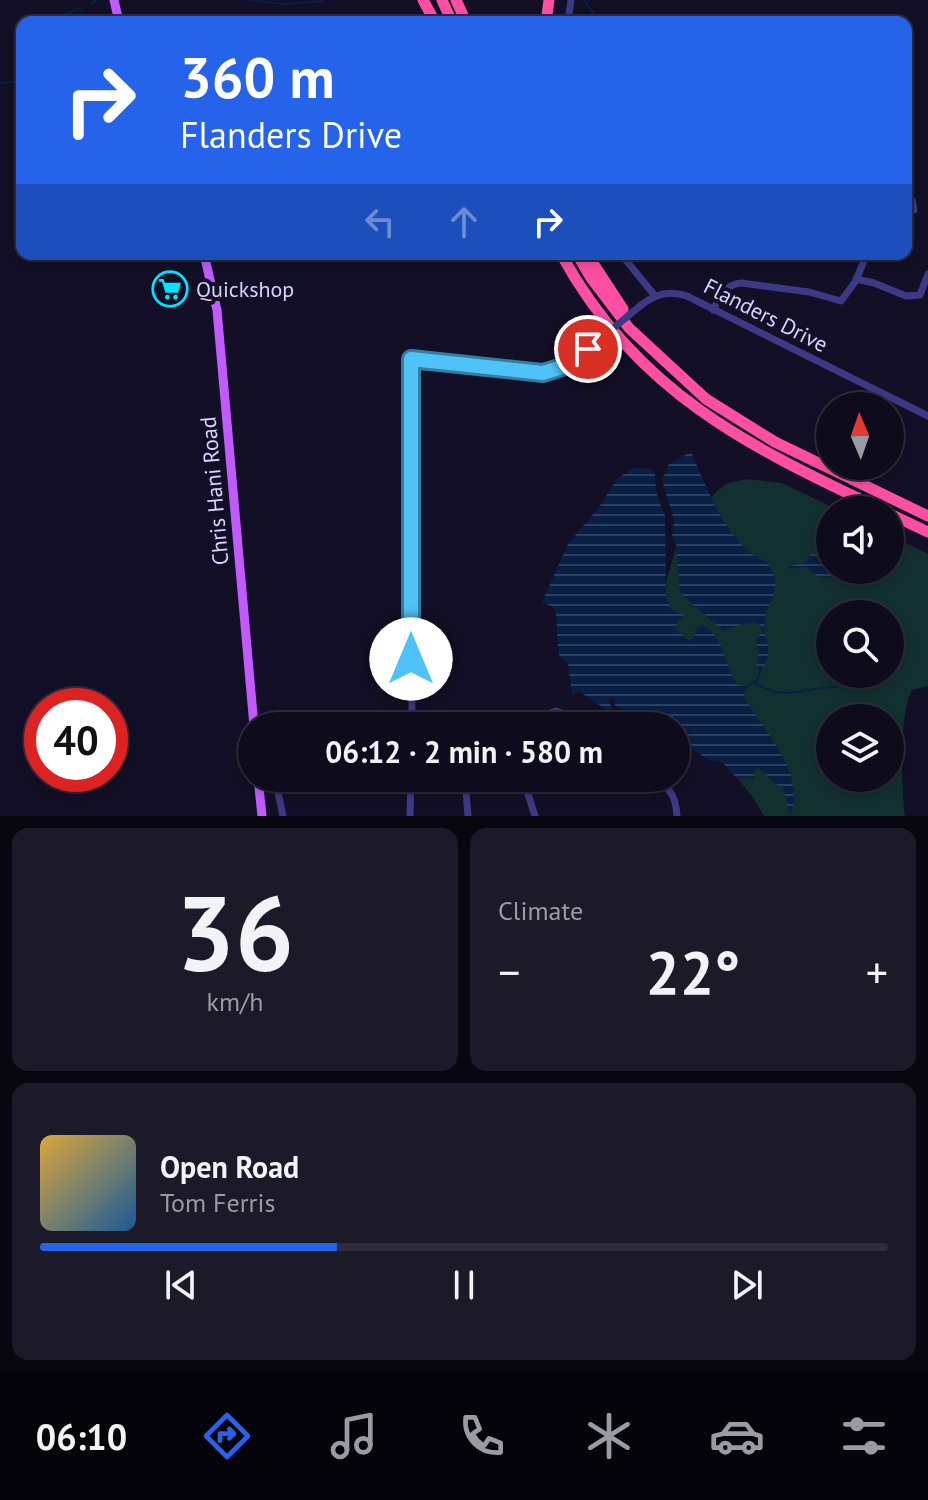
<!DOCTYPE html>
<meta charset="utf-8">
<style>
:root{--surface:#0e0b1c;--page:#1c1929;--text:#f1f3f6;--muted:#9b9ba3;--line:#2e2b3b;--accent:#2563eb}
body{margin:0;font-family:"PT Sans",sans-serif;background:var(--page);color:var(--text);height:100vh;display:flex;flex-direction:column;font-size:30px;white-space:nowrap}
*{box-sizing:border-box;margin:0}
p{font-size:26px;color:var(--muted)}
.icon{flex:none;width:44px;height:44px;fill:none;stroke:currentColor;stroke-width:2;stroke-linecap:round;stroke-linejoin:round}
.map{position:relative;height:816px;overflow:hidden}
.details{display:flex;flex-direction:column;gap:12px;padding:12px;background:#08060f;flex:1}
.details>*{flex:none}
.guide{position:absolute;left:16px;top:16px;width:896px;height:244px;border-radius:16px;box-shadow:0 4px 12px #0003,0 0 0 2px var(--line);background:#2563eb;color:#fff;overflow:hidden}
.needle{width:52px;rotate:358deg}
.tools{position:absolute;left:816px;top:392px;display:grid;gap:16px}
.tools a{display:grid;place-items:center;width:88px;height:88px;border-radius:50%;background:var(--surface);box-shadow:0 4px 12px #0003,0 0 0 2px var(--line);font-size:40px}
.speed{position:absolute;left:24px;top:688px;display:flex;gap:16px;font-size:40px;font-weight:700;text-align:center}
.speed>*{display:grid;place-content:center;width:104px;height:104px;border-radius:50%;background:var(--surface);box-shadow:0 4px 12px #0003,0 0 0 2px var(--line);line-height:1}
.speed .limit{border:12px solid #d22;background:#fff;color:#111}
.pin{position:absolute;display:grid;place-items:center;width:68px;height:68px;color:#fff;margin:-34px;border:4px solid #fff;border-radius:50%;box-shadow:0 2px 8px #0007}
.me{position:absolute;width:88px;margin:-44px;rotate:0deg;stroke-linejoin:round;filter:drop-shadow(0 0 6px #0008)}
.turn{display:flex;align-items:center;gap:28px;height:168px;padding:0 32px;font-size:36px}
.turn .icon{width:104px;height:104px;stroke-width:2.5}
.turn b{display:block;font-size:56px;line-height:68px}
.lanes{display:flex;align-items:center;height:76px;padding:0 32px;background:#0003;justify-content:center;gap:40px;direction:ltr}
.lanes .off{opacity:.35}
.big{font-size:60px;font-weight:700;line-height:1.1}
.details .tile{flex:1;display:flex;flex-direction:column;justify-content:center;gap:12px;min-width:0;padding:0 28px;border-radius:16px;background:var(--page)}
.details .dial{align-items:center;gap:0}
.dial b{font-size:104px;line-height:1}
.song{display:flex;align-items:center;gap:24px}
.cover{width:96px;height:96px;border-radius:12px;background:linear-gradient(135deg,hsl(40 70% 55%),hsl(210 70% 35%))}
.played{height:8px;border-radius:4px;background:linear-gradient(90deg,var(--accent) 35%,var(--line) 35%)}
.keys{display:flex;justify-content:space-around;direction:ltr}
.heat{display:flex;justify-content:space-between;align-items:center;font-size:44px;direction:ltr}
.details .tiles{flex:1;display:grid;gap:12px;grid-template-columns:1fr 1fr}
.tile:last-child{grid-column:span 2}
.trip{position:absolute;left:238px;top:712px;width:452px;height:80px;border-radius:40px;background:var(--surface);box-shadow:0 4px 12px #0003,0 0 0 2px var(--line);font-weight:700;line-height:80px;text-align:center}
.dock{display:flex;height:128px;justify-content:space-around;align-items:center;background:#06040b;color:var(--muted)}
.dock .icon{width:56px;height:56px}
.dock .on{color:var(--accent)}
.dock b{font-size:36px;color:var(--text)}
.map>svg:first-child{display:block}
</style>
<div class="map">
<svg width="928" height="816" viewBox="0 0 928 816">
<defs>
<pattern id="water-rules" width="6" height="5" patternUnits="userSpaceOnUse" patternTransform="scale(2)"><rect width="6" height="5" fill="#0a1f44"/><path d="M0 2.5h6" fill="none" stroke="#2d3f60"/></pattern>
</defs>
<rect width="100%" height="100%" fill="#130f26"/>
<path fill="#12302f" fill-rule="evenodd" d="M748 479 782 483 838 510H830V570H890V535L928 554V686L912 690C899 714 901 788 905 816H764L754 799 703 734 658 610 679 537 717 491 728 483ZM830 614H890V674H830ZM830 718H890V778H830Z"/>
<g fill="url(#water-rules)">
<path d="M689 453 692 454C706 487 730 550 767 562 770 567 774 574 775 580 777 594 767 605 765 618 761 637 776 648 762 669H758L756 664 759 652 756 639 762 632 760 625C746 618 736 628 723 631L680 593 676 543 672 536 674 520 662 480 669 464Z"/>
<path d="M634 468 652 469 655 474 656 492 665 516 666 599 672 610 684 615 674 628 689 641 693 638 697 627 703 626C727 638 722 666 738 685L746 686 744 697 749 705C770 739 801 768 792 812L789 813 783 787 775 784 759 768 755 770 754 778 737 779 722 762 708 760 697 752 688 750 676 733V726C663 726 627 714 615 706L614 697 609 699 612 710H607L580 692 572 694 568 664 559 655 558 647 556 613 553 607 542 602 568 544 597 510 618 478Z"/>
<path d="M830 548V570L838 571 833 577C823 578 813 578 808 567L788 569 789 566 807 562 811 554 822 553Z"/>
</g>
<g fill="none" stroke-linecap="round" stroke-linejoin="round">
<g stroke="#0a1f44" stroke-width="2">
<polyline points="249,0 284,4 322,1"/>
<polyline points="584,0 600,22"/>
<polyline points="91,3 97,0"/>
<polyline points="42,22 82,8"/>
<polyline points="0,83 22,81"/>
<path d="M754 682C788 704 803 686 838 687"/>
<polyline points="747,687 757,680 761,669"/>
</g>
<g stroke="#3d3a85" stroke-width="7">
<polyline points="568,22 571,0"/>
<polyline points="906,198 912,200 914,210"/>
<polyline points="621,254 655,296"/>
<polyline points="856,279 874,283 906,296 920,295 928,274"/>
<path d="M640 306C655 294 669 290 687 296L928 416"/>
<path d="M713 310C719 298 726 284 741 283L809 292 841 301 855 282 867 254"/>
<polyline points="412,726 411,359 543,373 572,362 604,336"/>
<polyline points="513,726 556,711 564,714 571,726"/>
<polyline points="275,778 283,816"/>
<polyline points="465,778 468,816"/>
<polyline points="523,778 535,816"/>
<path d="M647 778C668 784 676 794 677 816"/>
<polyline points="410,816 411,778"/>
</g>
<g stroke="#c25bff" stroke-width="9">
<polyline points="114,0 119,22"/>
<polyline points="204,254 217,310 254,726"/>
<polyline points="258,778 262,816"/>
</g>
<g stroke="#ff4fa3" stroke-width="11">
<polyline points="423,0 435,22"/>
<polyline points="442,0 452,22"/>
<polyline points="456,0 466,22"/>
<polyline points="546,22 549,0"/>
<path d="M561 254C637 392 747 446 883 510"/>
<polyline points="577,254 591,278 629,328 706,399 775,442 928,516"/>
<polyline points="587,254 623,309"/>
<polyline points="890,514 928,532"/>
</g>
<polyline stroke="#3d3a85" stroke-width="7" points="604,336 640,306"/>
</g>
<g fill="none" stroke-linecap="round" stroke-linejoin="round">
<defs>
<polyline id="route" points="411,659 411,359 543,373 562,367 588,349"/>
</defs>
<use href="#route" stroke="#337fa1" stroke-width="20"/>
<use href="#route" stroke="#4fc3f7" stroke-width="14"/>
</g>
<defs>
<symbol id="supermarket-ring" viewBox="-11 -11 22 22"><circle r="9.5" fill="#130f26" stroke="#00e5ff" stroke-width="1.5"/><path d="M-6-5.5h2.5l.6 2H6L4.5 2H-2.5L-4.4-4H-6ZM-1.5 3.2a1.3 1.3 0 1 0 .1 0ZM3 3.2a1.3 1.3 0 1 0 .1 0Z" fill="#00e5ff"/></symbol>
</defs>
<g fill-rule="evenodd">
<use href="#supermarket-ring" x="150" y="269" width="40" height="40"/>
</g>
<g text-anchor="middle" stroke-width="8" stroke-linejoin="round" paint-order="stroke">
<g font-size="22" fill="#d9d4ff" stroke="#130f26" text-anchor="start">
<text x="196" y="297">Quickshop</text>
</g>
<g font-size="22" fill="#d9d4ff" stroke="#130f26">
<text transform="translate(766 315) rotate(27)" y="8">Flanders Drive</text>
<text transform="translate(214 491) rotate(-95)" y="8">Chris Hani Road</text>
</g>
</g>
</svg>
<div class="tools">
<a><svg class="needle" viewBox="-14 -14 28 28"><path d="M0-13l5 13h-10z" fill="#e53935"/><path d="M0 13l5-13h-10z" fill="#9b9ba3"/></svg></a>
<a><svg class="icon" aria-label="sound" viewBox="0 0 24 24"><path d="M4 9h4l5-4v14l-5-4H4zM17 9q2 3 0 6"/></svg></a>
<a><svg class="icon" aria-label="search" viewBox="0 0 24 24"><circle cx="10" cy="10" r="6"/><path d="M15 15l6 6"/></svg></a>
<a><svg class="icon" aria-label="layers" viewBox="0 0 24 24"><path d="M12 4l9 5-9 5-9-5zM3 14l9 5 9-5"/></svg></a>
</div>
<div class="speed"><div class="limit">40</div></div>
<div class="pin" style="left:588px;top:349px;background:#d93025"><svg class="icon" aria-label="arrive" viewBox="0 0 24 24"><path d="M6 21V4h12l-3 4 3 4H6"/></svg></div>
<svg class="me" style="left:411px;top:659px" viewBox="-20 -20 40 40"><circle r="19" fill="#fff"/><path d="M0-13L10 11 0 6-10 11z" fill="#4fc3f7"/></svg>
<div class="trip">06:12 · 2 min · 580 m</div>
<div class="guide">
<div class="turn"><svg class="icon" aria-label="right" viewBox="0 0 24 24"><path d="M7 20v-9h11M14 6l5 5-5 5"/></svg><div><b>360 m</b>Flanders Drive</div></div>
<div class="lanes"><svg class="icon off" aria-label="left" viewBox="0 0 24 24"><path d="M17 20v-9H6M10 6l-5 5 5 5"/></svg><svg class="icon off" aria-label="ahead" viewBox="0 0 24 24"><path d="M12 20V5M6 11l6-6 6 6"/></svg><svg class="icon" aria-label="right" viewBox="0 0 24 24"><path d="M7 20v-9h11M14 6l5 5-5 5"/></svg></div>
</div>
</div>
<section class="details">
<div class="tiles">
<div class="tile dial"><b>36</b><p>km/h</p></div>
<div class="tile"><p>Climate</p>
<div class="heat"><a>−</a><b class="big">22°</b><a>+</a></div>
</div>
<div class="tile">
<div class="song"><i class="cover"></i><div><b>Open Road</b><p>Tom Ferris</p></div></div>
<div class="played"></div>
<div class="keys"><svg class="icon" aria-label="previous" viewBox="0 0 24 24"><path d="M18 5L8 12l10 7zM5 5v14"/></svg><svg class="icon" aria-label="pause" viewBox="0 0 24 24"><path d="M8 5v14M16 5v14"/></svg><svg class="icon" aria-label="next" viewBox="0 0 24 24"><path d="M6 5l10 7-10 7zM19 5v14"/></svg></div>
</div>
</div>
</section>
<nav class="dock">
<b>06:10</b>
<svg class="icon on" aria-label="directions" viewBox="0 0 24 24"><path d="M12 3l9 9-9 9-9-9zM9 14v-3h6M13 9l2 2-2 2"/></svg>
<svg class="icon" aria-label="music" viewBox="0 0 24 24"><path d="M9 18V5l10-2v13"/><circle cx="6" cy="18" r="3"/><circle cx="16" cy="16" r="3"/></svg>
<svg class="icon" aria-label="phone" viewBox="0 0 24 24"><path d="M5 4h4l2 5-3 2q2 4 5 5l2-3 5 2v4C11 20 4 13 5 4z"/></svg>
<svg class="icon" aria-label="climate" viewBox="0 0 24 24"><path d="M12 3v18M4 7l16 10M4 17L20 7"/></svg>
<svg class="icon" aria-label="car" viewBox="0 0 24 24"><path d="M5 17H2v-5l4-1 3-4h7l3 4 3 1v5h-3M9 17h6M6 11h13"/><circle cx="7" cy="17" r="2"/><circle cx="17" cy="17" r="2"/></svg>
<svg class="icon" aria-label="filters" viewBox="0 0 24 24"><path d="M4 7h16M4 17h16"/><circle cx="9" cy="7" r="2"/><circle cx="15" cy="17" r="2"/></svg>
</nav>
